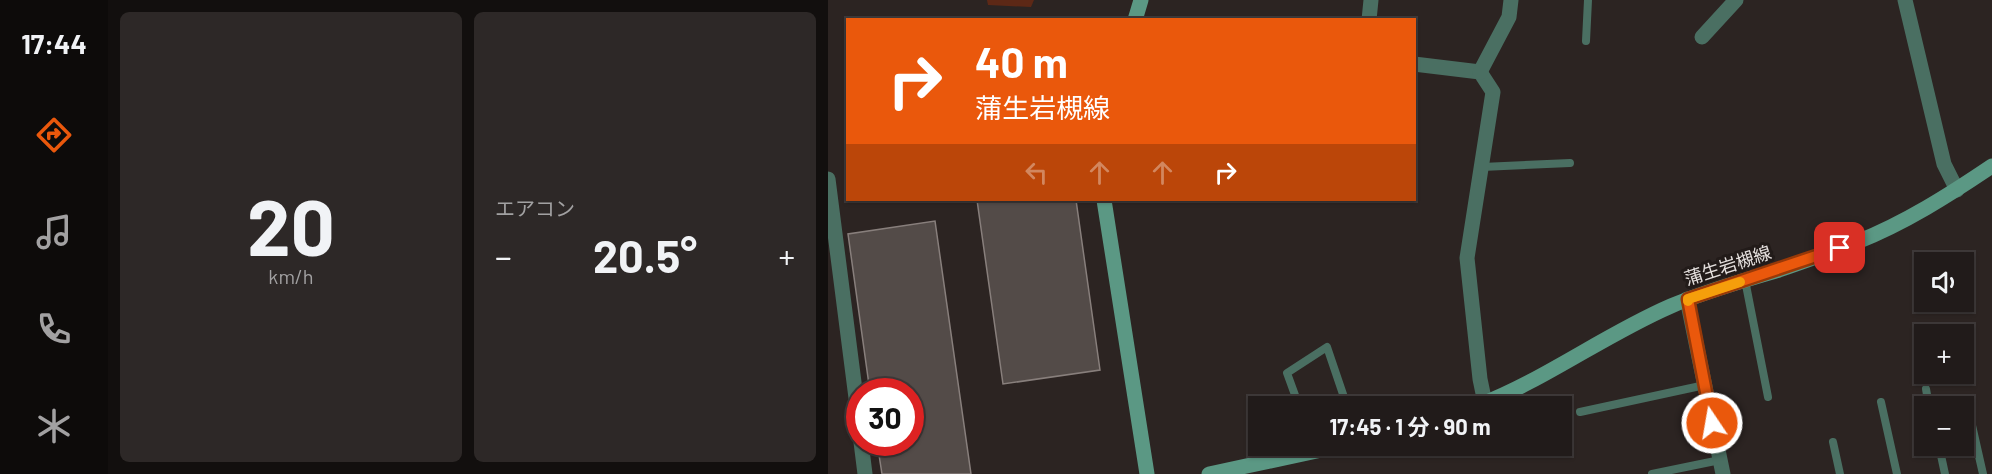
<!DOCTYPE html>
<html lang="ja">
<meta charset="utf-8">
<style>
:root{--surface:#211b1a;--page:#2d2827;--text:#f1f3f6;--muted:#a2a1a2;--line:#3e3939;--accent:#ea580c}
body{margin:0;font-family:Barlow,"Noto Sans JP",sans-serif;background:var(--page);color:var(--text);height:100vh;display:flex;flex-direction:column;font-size:22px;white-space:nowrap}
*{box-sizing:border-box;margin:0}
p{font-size:20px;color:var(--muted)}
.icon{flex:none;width:33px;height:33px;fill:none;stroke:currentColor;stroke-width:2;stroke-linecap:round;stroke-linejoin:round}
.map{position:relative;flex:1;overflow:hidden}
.details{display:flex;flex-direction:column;gap:12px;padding:12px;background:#120f0e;width:720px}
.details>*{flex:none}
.guide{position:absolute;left:18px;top:18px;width:570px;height:183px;border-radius:0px;box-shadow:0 2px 4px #0004,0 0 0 2px var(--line);background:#ea580c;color:#fff;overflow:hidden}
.fabs{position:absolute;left:1086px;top:252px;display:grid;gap:12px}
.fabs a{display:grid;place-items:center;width:60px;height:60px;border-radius:0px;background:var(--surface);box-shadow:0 2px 4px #0004,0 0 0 2px var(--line);font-size:30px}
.speed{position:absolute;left:18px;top:378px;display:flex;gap:12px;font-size:30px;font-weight:700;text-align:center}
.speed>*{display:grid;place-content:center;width:78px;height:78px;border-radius:50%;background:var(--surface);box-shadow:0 2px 4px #0004,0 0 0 2px var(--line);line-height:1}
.speed .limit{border:9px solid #d22;background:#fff;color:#111}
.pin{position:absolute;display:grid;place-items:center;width:51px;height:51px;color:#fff;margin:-26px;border-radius:12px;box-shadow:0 3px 9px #0006}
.me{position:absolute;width:66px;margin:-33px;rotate:348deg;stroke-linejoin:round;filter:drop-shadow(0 0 4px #0008)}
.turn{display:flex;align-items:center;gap:21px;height:126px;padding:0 30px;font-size:27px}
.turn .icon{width:78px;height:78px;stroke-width:2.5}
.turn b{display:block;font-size:42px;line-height:51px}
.lanes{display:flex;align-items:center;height:57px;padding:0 30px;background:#0003;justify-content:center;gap:30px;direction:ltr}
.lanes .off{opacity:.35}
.big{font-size:45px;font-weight:700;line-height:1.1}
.details .tile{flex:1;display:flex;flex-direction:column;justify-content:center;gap:9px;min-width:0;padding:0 21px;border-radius:9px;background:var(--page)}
.details .dial{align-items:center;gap:0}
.dial b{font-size:78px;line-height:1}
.heat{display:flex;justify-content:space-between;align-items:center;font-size:33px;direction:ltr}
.details .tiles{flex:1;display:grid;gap:12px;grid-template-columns:repeat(2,1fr)}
.trip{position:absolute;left:420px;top:396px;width:324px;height:60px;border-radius:0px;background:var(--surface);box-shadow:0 2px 4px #0004,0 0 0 2px var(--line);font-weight:700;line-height:60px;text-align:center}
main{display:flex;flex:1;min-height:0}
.menu{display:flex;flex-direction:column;width:108px;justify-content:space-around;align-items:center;background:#0d0b0a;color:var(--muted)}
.menu .icon{width:42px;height:42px}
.menu .on{color:var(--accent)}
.menu b{font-size:27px;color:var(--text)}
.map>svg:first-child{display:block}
</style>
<main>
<nav class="menu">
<b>17:44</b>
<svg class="icon on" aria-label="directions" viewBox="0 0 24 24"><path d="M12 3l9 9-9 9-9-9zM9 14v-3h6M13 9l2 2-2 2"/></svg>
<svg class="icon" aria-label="music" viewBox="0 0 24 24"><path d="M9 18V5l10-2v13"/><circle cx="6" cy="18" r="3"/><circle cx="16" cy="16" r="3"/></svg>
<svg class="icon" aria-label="phone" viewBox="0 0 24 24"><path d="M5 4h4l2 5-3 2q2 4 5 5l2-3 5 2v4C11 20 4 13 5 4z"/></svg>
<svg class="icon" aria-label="climate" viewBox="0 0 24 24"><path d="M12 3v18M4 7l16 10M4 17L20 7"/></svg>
</nav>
<section class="details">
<div class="tiles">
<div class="tile dial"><b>20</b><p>km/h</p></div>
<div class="tile"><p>エアコン</p>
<div class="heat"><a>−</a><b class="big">20.5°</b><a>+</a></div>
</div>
</div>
</section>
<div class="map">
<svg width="1164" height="474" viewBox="0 0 1164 474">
<rect width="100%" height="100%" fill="#2c2422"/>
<polygon fill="#5d2816" points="159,0 206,0 203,7 160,5"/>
<g fill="#534b48" stroke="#887f7c" stroke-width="1.5">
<polygon points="149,200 248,200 272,370 175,384"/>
<polygon points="107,221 143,474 54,474 49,442 82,442 82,392 42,392 20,234"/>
</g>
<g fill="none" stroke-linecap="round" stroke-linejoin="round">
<g stroke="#4a6f62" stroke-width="8">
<polyline points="758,41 760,0"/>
<polyline points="654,167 742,163"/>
<polyline points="917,280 940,397"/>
<polyline points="1098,389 1101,406"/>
<polyline points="1138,399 1155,474"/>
<polyline points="1053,402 1069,474"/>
<polyline points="471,406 459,373 499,347 519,406"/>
<polyline points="752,412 877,385"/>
<polyline points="1005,442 1012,474"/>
<polyline points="1111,446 1117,474"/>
<polyline points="824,474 892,460"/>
</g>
<g stroke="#4a6f62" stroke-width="15">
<polyline points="1077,0 1116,164 1129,190"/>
<polyline points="541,20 543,0"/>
<polyline points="874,37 908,0"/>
<polyline points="586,64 652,72 665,92 639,258 652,379 657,403"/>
<polyline points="652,72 681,17 683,0"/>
<polyline points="0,179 32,429"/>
<polyline points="859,299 895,474"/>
<polyline points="33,442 37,474"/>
</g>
<g stroke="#5b9884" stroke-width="15">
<polyline points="307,20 313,0"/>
<polyline points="276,200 319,474"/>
<path d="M649 406C717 380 776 335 843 306 878 291 915 281 951 270 977 261 1003 252 1029 242 1077 223 1121 195 1164 166"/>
<polyline points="381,474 512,446"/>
</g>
</g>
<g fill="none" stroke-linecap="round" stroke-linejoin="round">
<defs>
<polyline id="route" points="884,423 860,299 1012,248"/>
</defs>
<use href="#route" stroke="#983908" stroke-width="15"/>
<use href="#route" stroke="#ea580c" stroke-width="10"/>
<polyline stroke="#f59e0b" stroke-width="10" points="860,301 860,299 912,282"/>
</g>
<g text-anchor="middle" stroke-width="6" stroke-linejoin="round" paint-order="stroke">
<g font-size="18" fill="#e5e0de" stroke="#221b19">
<text transform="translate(900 266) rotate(-18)" y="6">蒲生岩槻線</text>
</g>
</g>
</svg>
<div class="fabs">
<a><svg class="icon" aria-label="sound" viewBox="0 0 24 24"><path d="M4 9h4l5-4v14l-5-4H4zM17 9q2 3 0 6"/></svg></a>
<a>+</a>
<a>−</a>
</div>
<div class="speed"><div class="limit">30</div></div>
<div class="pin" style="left:1012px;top:248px;background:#d93025"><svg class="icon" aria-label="arrive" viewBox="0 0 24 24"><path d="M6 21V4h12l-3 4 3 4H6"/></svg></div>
<svg class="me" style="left:884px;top:423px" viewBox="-20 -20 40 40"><circle r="17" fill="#ea580c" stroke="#fff" stroke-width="3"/><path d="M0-11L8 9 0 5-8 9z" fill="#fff"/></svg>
<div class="trip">17:45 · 1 分 · 90 m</div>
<div class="guide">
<div class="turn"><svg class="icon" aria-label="right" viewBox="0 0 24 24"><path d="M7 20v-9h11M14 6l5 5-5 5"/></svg><div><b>40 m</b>蒲生岩槻線</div></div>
<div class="lanes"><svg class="icon off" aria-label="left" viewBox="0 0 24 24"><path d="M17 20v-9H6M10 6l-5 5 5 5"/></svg><svg class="icon off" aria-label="ahead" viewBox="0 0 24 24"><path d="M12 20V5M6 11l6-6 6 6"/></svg><svg class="icon off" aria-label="ahead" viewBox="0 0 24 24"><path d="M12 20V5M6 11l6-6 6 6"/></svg><svg class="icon" aria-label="right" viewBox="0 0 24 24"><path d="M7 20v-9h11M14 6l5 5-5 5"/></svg></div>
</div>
</div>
</main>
